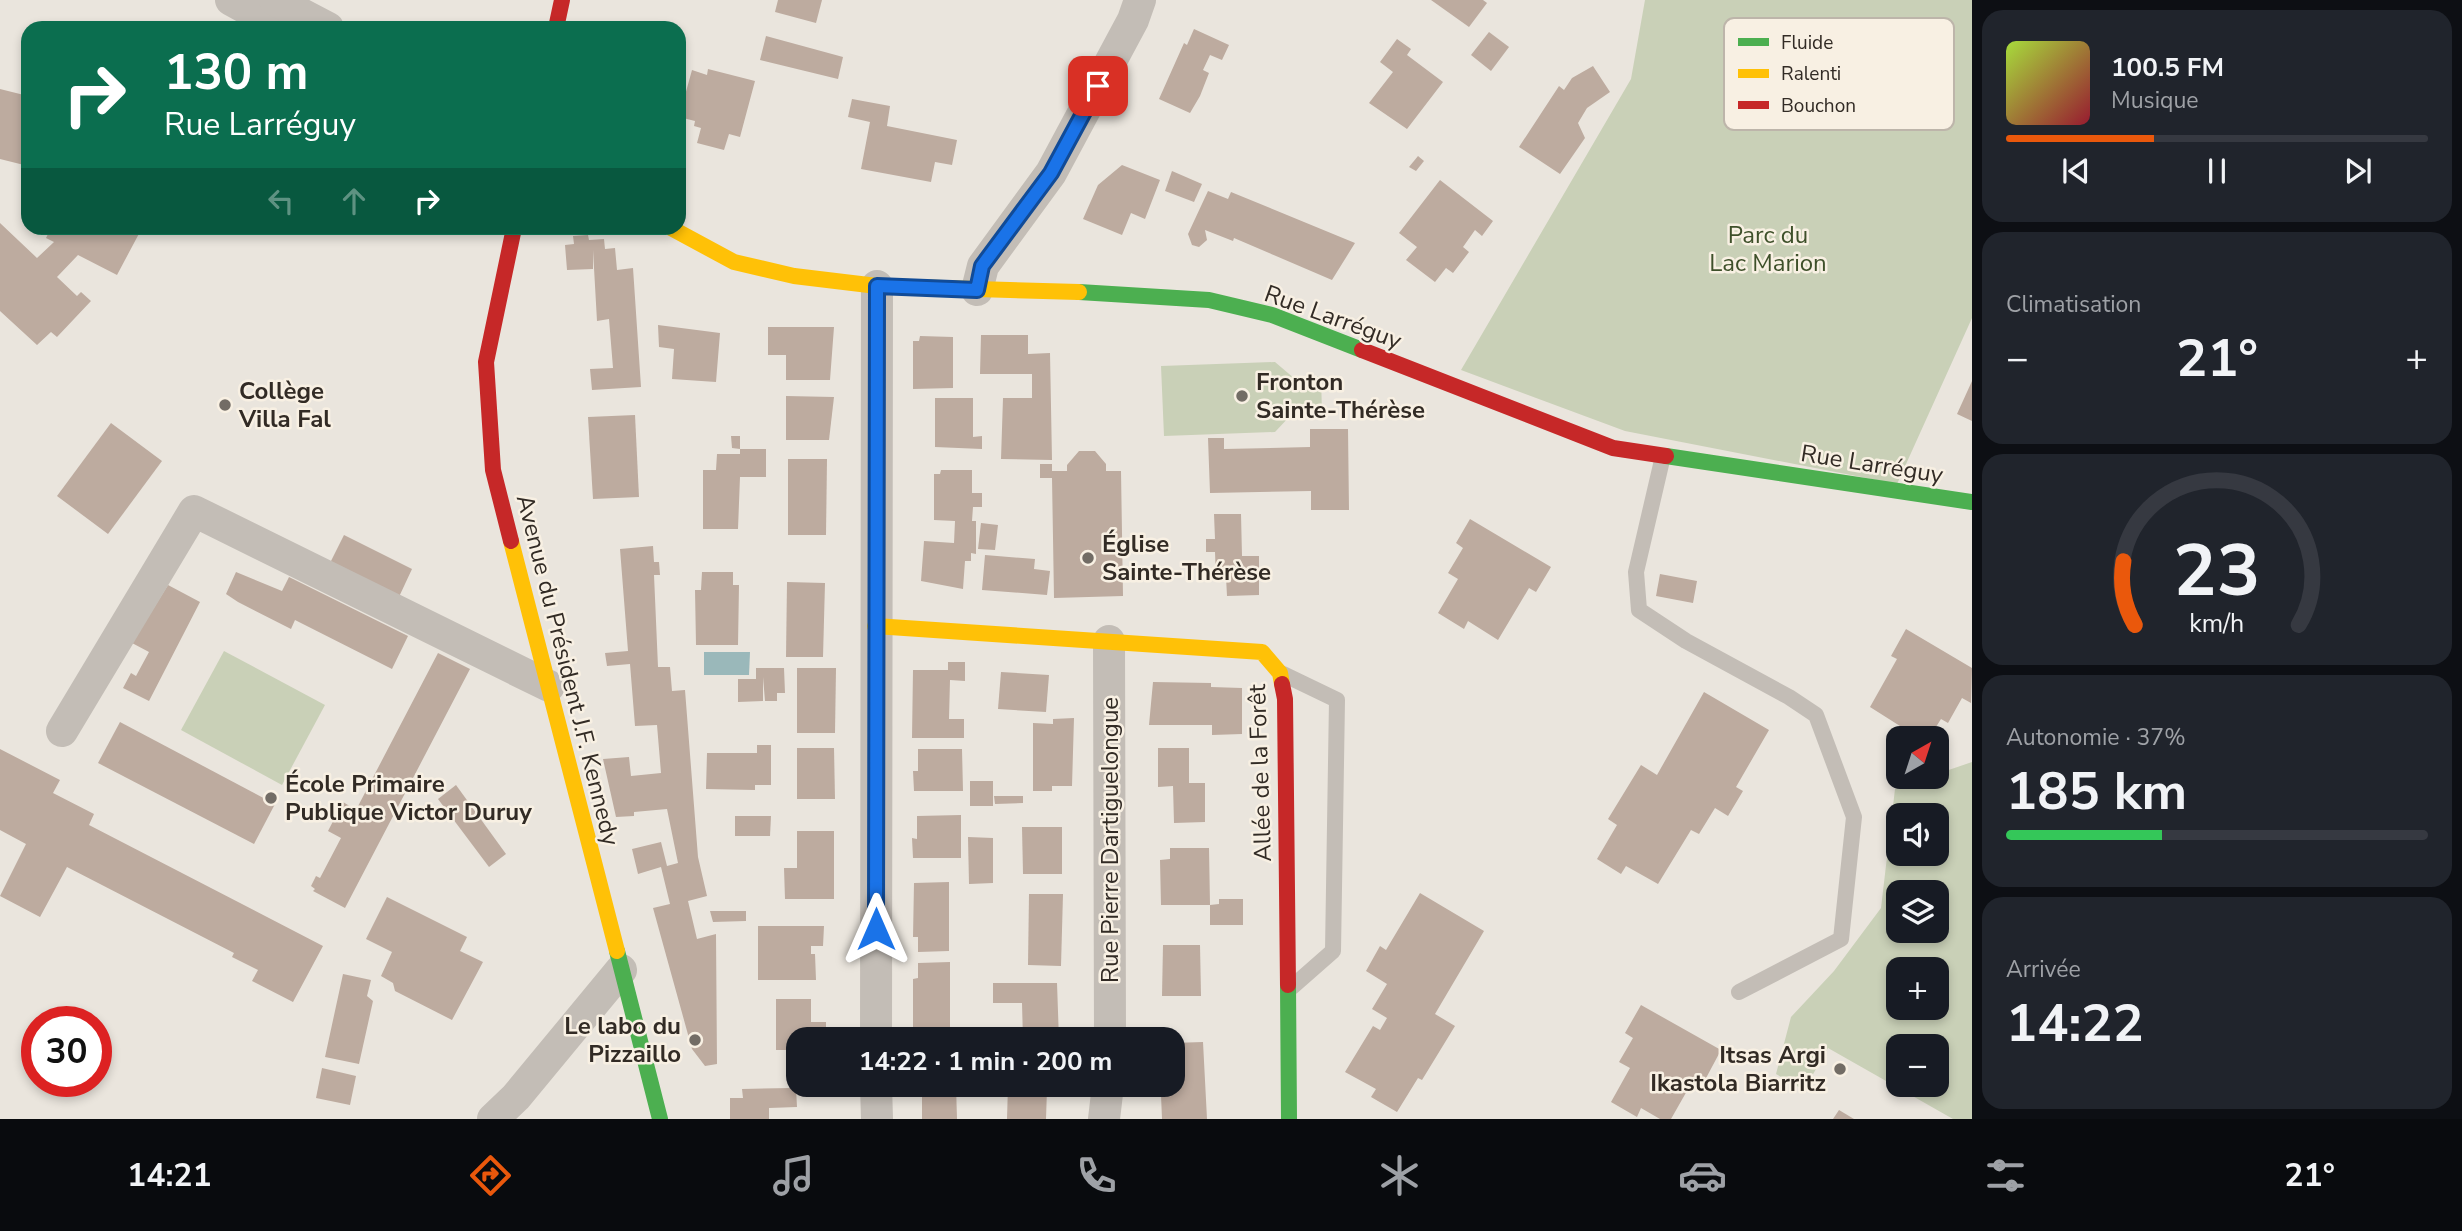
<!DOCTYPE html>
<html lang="fr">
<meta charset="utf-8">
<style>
:root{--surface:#171b24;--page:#20242c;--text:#f1f3f6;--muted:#9ea1a6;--line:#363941;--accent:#ea580c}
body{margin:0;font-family:"Nunito Sans",sans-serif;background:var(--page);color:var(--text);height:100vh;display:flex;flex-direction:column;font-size:26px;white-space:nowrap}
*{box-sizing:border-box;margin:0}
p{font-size:23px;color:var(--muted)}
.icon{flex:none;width:38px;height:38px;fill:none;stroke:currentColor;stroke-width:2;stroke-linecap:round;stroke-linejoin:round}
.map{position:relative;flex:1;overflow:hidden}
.sheet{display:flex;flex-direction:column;gap:10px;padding:10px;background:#0d0f14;width:490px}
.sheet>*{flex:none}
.guide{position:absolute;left:21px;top:21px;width:665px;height:214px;border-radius:21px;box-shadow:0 4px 10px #0003;background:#0b6e4f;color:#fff;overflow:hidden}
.needle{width:46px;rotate:39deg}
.controls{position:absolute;left:1886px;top:726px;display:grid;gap:14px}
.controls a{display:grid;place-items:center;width:63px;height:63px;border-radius:14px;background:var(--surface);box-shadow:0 4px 10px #0003;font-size:35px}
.speed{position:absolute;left:21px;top:1006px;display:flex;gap:14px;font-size:35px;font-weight:700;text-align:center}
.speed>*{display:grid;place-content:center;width:91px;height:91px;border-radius:50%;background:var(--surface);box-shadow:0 4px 10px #0003;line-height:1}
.speed .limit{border:10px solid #d22;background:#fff;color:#111}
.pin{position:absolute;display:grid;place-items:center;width:60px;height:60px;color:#fff;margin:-30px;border-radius:14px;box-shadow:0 4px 10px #0006}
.me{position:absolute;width:77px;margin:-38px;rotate:0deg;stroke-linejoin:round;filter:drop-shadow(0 0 5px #0008)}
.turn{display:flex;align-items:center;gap:24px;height:147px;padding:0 28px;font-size:32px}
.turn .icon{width:91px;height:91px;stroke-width:2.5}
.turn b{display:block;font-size:49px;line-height:60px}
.lanes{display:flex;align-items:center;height:66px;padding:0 28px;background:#0003;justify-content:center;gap:35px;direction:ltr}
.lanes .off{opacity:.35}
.big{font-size:52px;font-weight:700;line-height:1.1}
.sheet .card{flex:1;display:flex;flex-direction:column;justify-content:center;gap:10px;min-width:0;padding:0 24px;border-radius:21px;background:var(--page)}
.sheet .dial{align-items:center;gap:0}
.dial svg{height:182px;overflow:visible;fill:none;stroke:var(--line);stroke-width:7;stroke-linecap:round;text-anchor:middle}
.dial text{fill:var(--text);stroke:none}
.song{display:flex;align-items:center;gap:21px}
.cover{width:84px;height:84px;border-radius:10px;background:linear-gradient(135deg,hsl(80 70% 55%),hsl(350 70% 35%))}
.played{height:7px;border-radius:4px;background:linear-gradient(90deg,var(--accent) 35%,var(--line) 35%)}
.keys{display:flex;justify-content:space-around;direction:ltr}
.heat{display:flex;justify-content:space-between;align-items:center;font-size:38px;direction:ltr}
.charge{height:10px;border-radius:5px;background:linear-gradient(90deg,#34c759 37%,var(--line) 0)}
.trip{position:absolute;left:786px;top:1027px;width:399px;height:70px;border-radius:21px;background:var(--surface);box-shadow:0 4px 10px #0003;font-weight:700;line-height:70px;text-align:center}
.tabs{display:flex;height:112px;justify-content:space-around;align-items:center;background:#090b0e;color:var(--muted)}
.tabs .icon{width:49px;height:49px}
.tabs .active{color:var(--accent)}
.tabs b{font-size:32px;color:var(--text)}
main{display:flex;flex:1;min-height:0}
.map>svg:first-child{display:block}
</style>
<main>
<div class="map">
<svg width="1972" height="1119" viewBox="0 0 1972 1119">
<rect width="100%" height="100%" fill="#eae5dd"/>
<g fill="#c9d0b7" fill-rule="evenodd">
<polygon points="1645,0 1972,0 1972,318 1897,484 1625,431 1461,370 1631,79"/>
<polygon points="1275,362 1295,379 1321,376 1322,414 1291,415 1275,432 1164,436 1161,366"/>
<polygon points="224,651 325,705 282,785 181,730"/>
<path d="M1972 762V1119H1953L1828 1048 1804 1090 1776 1074 1791 1017 1834 971 1881 908 1895 789 1937 777V774ZM1899 816H1937V854H1899ZM1899 892H1937V931H1899ZM1899 970H1937V1008H1899ZM1899 1046H1937V1085H1899Z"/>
</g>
<polygon fill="#9ab8ba" points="704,652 750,652 749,675 704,675"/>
<g fill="#bdab9f">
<polygon points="778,0 822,0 816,23 775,12"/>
<polygon points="1431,0 1483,0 1487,3 1469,27"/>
<polygon points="1194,29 1229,45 1222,60 1210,55 1203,70 1209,73 1200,96 1190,113 1159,99 1184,43 1187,45"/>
<polygon points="1489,32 1509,47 1491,71 1471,55"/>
<polygon points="766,36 843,57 838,79 760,60"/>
<polygon points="1397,39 1411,49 1407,55 1443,82 1407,129 1369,103 1393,72 1380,62"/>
<polygon points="1593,66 1610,92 1587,108 1578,123 1585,138 1560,174 1519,147 1559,86 1564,90 1572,78"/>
<polygon points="708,69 755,81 740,137 729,134 724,150 697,143 701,128 694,126 695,121 679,117 692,70 707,75"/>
<polygon points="0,89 28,96 28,166 0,159"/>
<polygon points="852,99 890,106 887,126 957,140 952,165 935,162 931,182 861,169 870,122 848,117"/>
<polygon points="1418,156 1424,161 1416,171 1409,167"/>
<polygon points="1122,165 1160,180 1145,219 1131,213 1122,235 1083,219 1098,185"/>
<polygon points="1172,171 1202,184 1194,202 1165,191"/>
<polygon points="1440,180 1493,221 1482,236 1475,230 1463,247 1469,252 1453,273 1446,268 1435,282 1406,260 1417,247 1399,233"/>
<polygon points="1208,191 1228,199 1231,192 1355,243 1332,280 1234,238 1233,241 1205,230 1207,240 1199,247 1192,245 1188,234"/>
<polygon points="0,223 37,258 54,242 46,238 51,228 142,228 117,275 78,255 57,277 77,296 81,292 91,301 57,337 51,332 37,345 0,311"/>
<polygon points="588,235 589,240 604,239 605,249 615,248 617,270 633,268 641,387 592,390 590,369 613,368 609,319 597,321 593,250 593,269 567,270 565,245 574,244 573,236"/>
<polygon points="658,325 720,333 716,382 672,379 674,349 659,347"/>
<polygon points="768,327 834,327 830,380 786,380 786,355 768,355"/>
<polygon points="981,335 1028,335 1028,354 1050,353 1052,460 1001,459 1003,398 1032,398 1032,374 980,374"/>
<polygon points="920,336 953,337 953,388 913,389 913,341 919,341"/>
<polygon points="1972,381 1972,421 1957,414"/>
<polygon points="786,396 834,397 829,440 786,440"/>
<polygon points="935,398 973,398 973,437 982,436 982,449 935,447"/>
<polygon points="635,415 639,497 593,499 588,417"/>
<polygon points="111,423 162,461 108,534 57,496"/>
<polygon points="1310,429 1348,429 1349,510 1311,510 1311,491 1210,493 1208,438 1224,438 1224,449 1310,447"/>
<polygon points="731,436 740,436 740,449 766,449 766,477 740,477 738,529 703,529 703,470 716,470 717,454 740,454 740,449 732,448"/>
<polygon points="1079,451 1095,451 1106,464 1106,471 1121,471 1123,596 1054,598 1052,478 1040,478 1040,464 1052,464 1052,471 1067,471 1067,465"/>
<polygon points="788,459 827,459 826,535 788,535"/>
<polygon points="941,470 972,470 972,493 982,493 982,507 973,507 972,521 976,521 976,554 971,553 971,561 965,561 963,589 921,581 924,541 954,543 955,521 934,520 934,474 940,474"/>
<polygon points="1214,514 1241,514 1242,556 1259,556 1259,595 1227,596 1226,577 1216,578 1215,552 1206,552 1206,539 1215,539"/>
<polygon points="1470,519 1551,567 1536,592 1529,588 1498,640 1468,621 1464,629 1438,613 1458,579 1448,573 1463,548 1456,543"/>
<polygon points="981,523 998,525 995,550 978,549"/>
<polygon points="344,535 412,569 398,599 329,565"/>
<polygon points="653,546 654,562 659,562 660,575 654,575 658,667 670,667 672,691 685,690 698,857 707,896 688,901 697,939 716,934 717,1064 705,1066 692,1049 653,908 670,904 661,867 638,874 632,849 661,842 667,866 678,863 667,809 634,812 634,816 616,817 603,759 629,757 631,776 661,773 657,725 635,726 630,664 607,666 605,653 628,651 620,549"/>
<polygon points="985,555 1035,559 1034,569 1050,571 1047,595 982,590"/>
<polygon points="236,572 282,591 289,577 408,636 392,669 295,620 291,629 238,602 226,594"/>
<polygon points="702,572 733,572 733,585 739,585 738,645 696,645 695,590 701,590"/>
<polygon points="1660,574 1697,581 1693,603 1656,596"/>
<polygon points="787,582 825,583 823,657 786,657"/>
<polygon points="168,585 200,602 149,701 123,688 131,673 136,676 149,652 132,643"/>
<polygon points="1906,629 1972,668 1971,703 1962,698 1948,723 1941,719 1929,738 1901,738 1895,735 1900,726 1870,707 1897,659 1891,656"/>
<polygon points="438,653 470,669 345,908 313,891 315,889 311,886 316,876 320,878 341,838 328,831 343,802 356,810"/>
<polygon points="948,662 965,662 965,681 950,680 949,719 964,719 964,738 912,738 913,670 948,670"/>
<polygon points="756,668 784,668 785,693 777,693 777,701 765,701 763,677 763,701 738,702 738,679 756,679"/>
<polygon points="797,668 836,668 835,733 797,733"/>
<polygon points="1001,672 1049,675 1046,712 998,709"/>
<polygon points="1153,682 1211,683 1211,687 1242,688 1242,734 1212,735 1212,725 1149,725"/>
<polygon points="1704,692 1769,730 1736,787 1743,791 1728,816 1715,808 1699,834 1691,830 1658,884 1626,866 1621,874 1597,859 1617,825 1608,819 1641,765 1657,775"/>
<polygon points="1074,718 1072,786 1052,786 1052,791 1033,791 1033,723 1053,724 1053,719"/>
<polygon points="120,722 275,804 254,844 98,763"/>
<polygon points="757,745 771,745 771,785 755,785 755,790 706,789 707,753 757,753"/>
<polygon points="797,748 834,748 835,799 797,799"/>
<polygon points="1158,748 1189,748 1189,783 1205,783 1205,822 1174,823 1173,786 1158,787"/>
<polygon points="0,749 60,780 53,793 94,814 89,825 323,946 293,1002 252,981 258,970 232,957 234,953 67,867 40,917 0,896 26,844 0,830"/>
<polygon points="918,749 962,749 963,791 914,791 913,771 918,771"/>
<rect x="970" y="781" width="23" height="25"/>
<polygon points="456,785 506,854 489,867 438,799"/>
<polygon points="994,796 1023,796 1023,803 995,804"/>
<polygon points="961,815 961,858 913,858 912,838 917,839 917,816"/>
<polygon points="735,816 771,816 770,836 735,836"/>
<polygon points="1022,827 1062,827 1062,874 1023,874"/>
<polygon points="797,831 834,831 834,899 785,899 784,868 797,868"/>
<polygon points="968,837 993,838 993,883 969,884"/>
<polygon points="1170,848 1209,848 1210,905 1161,905 1160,860 1170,859"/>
<polygon points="949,882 949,951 918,952 918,937 913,937 914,883"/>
<polygon points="1420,893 1484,931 1435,1014 1455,1026 1422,1080 1418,1078 1397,1112 1371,1097 1376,1089 1345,1072 1373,1026 1380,1030 1387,1018 1372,1009 1387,984 1366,971 1380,946 1386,950"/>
<polygon points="1029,894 1063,894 1061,966 1028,965"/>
<polygon points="387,897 467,937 460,951 483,962 452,1020 395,991 393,983 381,976 392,952 366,939"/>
<polygon points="1219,899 1243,899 1243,925 1210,925 1210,905 1219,904"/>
<polygon points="710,911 746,911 746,921 713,922"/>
<polygon points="758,926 824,926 823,946 811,946 811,954 815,954 816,980 758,980"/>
<polygon points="1163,945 1200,945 1201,996 1162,996"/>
<polygon points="950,962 950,1032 913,1033 913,979 918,978 918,963"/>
<polygon points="343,974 371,980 367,996 373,1001 359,1064 325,1057"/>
<polygon points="993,983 1057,983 1059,1040 1023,1040 1022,1003 993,1003"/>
<polygon points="776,999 811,999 811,1022 826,1022 826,1040 798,1040 798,1085 826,1085 826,1088 796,1088 797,1107 769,1108 769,1119 730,1119 730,1098 743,1098 742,1089 791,1088 791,1050 776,1050"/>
<polygon points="1641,1005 1721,1050 1705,1080 1696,1075 1671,1119 1660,1119 1641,1108 1637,1117 1611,1102 1630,1068 1619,1062 1633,1038 1625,1033"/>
<rect x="961" y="1035" width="32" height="5"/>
<polygon points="1203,1042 1207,1119 1162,1119 1161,1095 1166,1096 1166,1085 1172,1085 1172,1043"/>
<polygon points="322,1068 356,1076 350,1105 316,1098"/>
<polygon points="922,1085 956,1085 957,1119 922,1119"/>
<polygon points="1008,1085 1059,1085 1059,1089 1047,1089 1046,1119 1007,1119"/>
<polygon points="1839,1110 1854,1119 1833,1119"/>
</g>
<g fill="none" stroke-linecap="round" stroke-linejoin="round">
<g stroke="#c3bdb6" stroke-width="16">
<polyline points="1663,456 1636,572 1639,610 1686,641 1789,697 1816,715 1854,817 1841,939 1739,992"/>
<polyline points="1283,674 1337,700 1333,951 1292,987"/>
</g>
<g stroke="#c3bdb6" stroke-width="32">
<polyline points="231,0 283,28"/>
<polyline points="275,0 328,28"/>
<polyline points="977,290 983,266 1051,173 1133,20 1140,0"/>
<polyline points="1109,641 1110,1040"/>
<polyline points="62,731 194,511 549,686"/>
<polyline points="876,1040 877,286"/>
<polyline points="876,1085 877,1119"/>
<polyline points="493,1119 516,1097 621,970"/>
<polyline points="1104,1119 1108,1085"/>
</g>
<g stroke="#4caf50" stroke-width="16">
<polyline points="1079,292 1209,300 1272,315 1362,350"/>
<polyline points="1666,456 1972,502"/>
<polyline points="617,951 660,1119"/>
<polyline points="1288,985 1289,1119"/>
</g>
<g stroke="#ffc107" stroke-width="16">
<polyline points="671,228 734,262 794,276 877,286 1079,292"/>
<polyline points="511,541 617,951"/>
<polyline points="875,626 1262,652 1280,673 1282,684"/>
</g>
<g stroke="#c62828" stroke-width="16">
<polyline points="556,28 562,0"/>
<polyline points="1362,350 1613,448 1666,456"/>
<polyline points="511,541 493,470 486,362 514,228"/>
<polyline points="1282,684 1285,699 1288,985"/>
</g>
</g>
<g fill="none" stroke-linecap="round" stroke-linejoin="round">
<defs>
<polyline id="route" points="876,929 877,286 977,290 982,266 1051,173 1098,86"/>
</defs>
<use href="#route" stroke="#114b97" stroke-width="18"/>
<use href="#route" stroke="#1a73e8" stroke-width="12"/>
</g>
<g fill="#726c65" stroke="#f8f0e3" stroke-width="2.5">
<circle cx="1242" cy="396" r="7"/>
<circle cx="225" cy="405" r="7"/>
<circle cx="1088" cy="558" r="7"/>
<circle cx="271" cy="798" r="7"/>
<circle cx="695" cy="1040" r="7"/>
<circle cx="1840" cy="1069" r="7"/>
</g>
<g text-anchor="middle" stroke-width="5" stroke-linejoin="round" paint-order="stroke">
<g font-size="24" fill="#3e502a" stroke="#f8f0e3">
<text x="1768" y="243">Parc du<tspan x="1768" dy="28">Lac Marion</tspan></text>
</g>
<g font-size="24" fill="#322b25" stroke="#f8f0e3">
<text transform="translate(1333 317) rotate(20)" y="8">Rue Larréguy</text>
<text transform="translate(1872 464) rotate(9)" y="8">Rue Larréguy</text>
<text transform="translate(568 670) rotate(76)" y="8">Avenue du Président J.F. Kennedy</text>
<text transform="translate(1260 773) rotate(-92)" y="8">Allée de la Forêt</text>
<text transform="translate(1110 840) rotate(-90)" y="8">Rue Pierre Dartiguelongue</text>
</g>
<g font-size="24" font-weight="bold" fill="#322b25" stroke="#f8f0e3" text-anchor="start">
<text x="1256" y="390">Fronton<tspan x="1256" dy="28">Sainte-Thérèse</tspan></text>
<text x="239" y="399">Collège<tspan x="239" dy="28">Villa Fal</tspan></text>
<text x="1102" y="552">Église<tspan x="1102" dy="28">Sainte-Thérèse</tspan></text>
<text x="285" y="792">École Primaire<tspan x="285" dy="28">Publique Victor Duruy</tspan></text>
<text x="681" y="1034" text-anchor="end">Le labo du<tspan x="681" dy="28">Pizzaillo</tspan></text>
<text x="1826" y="1063" text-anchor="end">Itsas Argi<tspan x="1826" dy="28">Ikastola Biarritz</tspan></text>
</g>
</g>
<rect x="1724" y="18" width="230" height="112" rx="10" fill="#f8f0e3" stroke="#bdb5aa" stroke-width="2"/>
<rect x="1738" y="38" width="31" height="8" fill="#4caf50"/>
<rect x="1738" y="69" width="31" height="9" fill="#ffc107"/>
<rect x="1738" y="101" width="31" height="8" fill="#c62828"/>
<g font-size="19" fill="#322b25">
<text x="1781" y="49">Fluide</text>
<text x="1781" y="80">Ralenti</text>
<text x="1781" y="112">Bouchon</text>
</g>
</svg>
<div class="controls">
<a><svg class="needle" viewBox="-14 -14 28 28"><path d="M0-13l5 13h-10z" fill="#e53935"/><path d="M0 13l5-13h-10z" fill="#9ea1a6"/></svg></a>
<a><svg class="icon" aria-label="sound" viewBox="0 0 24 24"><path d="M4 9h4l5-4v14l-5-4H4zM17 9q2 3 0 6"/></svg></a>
<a><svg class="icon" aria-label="layers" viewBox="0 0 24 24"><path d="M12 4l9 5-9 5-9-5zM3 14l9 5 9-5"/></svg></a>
<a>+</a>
<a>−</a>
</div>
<div class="speed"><div class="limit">30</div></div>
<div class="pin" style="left:1098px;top:86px;background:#d93025"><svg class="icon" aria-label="arrive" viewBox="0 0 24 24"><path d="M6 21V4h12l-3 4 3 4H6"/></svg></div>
<svg class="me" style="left:876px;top:929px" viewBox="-20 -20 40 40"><path d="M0-17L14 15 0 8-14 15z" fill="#1a73e8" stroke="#fff" stroke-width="4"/></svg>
<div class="trip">14:22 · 1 min · 200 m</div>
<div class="guide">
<div class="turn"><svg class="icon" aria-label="right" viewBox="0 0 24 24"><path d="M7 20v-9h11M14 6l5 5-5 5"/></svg><div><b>130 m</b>Rue Larréguy</div></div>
<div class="lanes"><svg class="icon off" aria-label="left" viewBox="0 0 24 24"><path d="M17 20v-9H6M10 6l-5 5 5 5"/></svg><svg class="icon off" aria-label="ahead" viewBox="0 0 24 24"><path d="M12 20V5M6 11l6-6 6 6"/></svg><svg class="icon" aria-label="right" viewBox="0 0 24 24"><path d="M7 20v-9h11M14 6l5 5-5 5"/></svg></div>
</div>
</div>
<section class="sheet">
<div class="card">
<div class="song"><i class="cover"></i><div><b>100.5 FM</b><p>Musique</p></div></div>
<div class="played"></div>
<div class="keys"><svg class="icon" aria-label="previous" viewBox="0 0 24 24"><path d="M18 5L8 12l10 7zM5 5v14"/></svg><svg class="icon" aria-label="pause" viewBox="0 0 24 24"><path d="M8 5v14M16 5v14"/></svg><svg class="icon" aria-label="next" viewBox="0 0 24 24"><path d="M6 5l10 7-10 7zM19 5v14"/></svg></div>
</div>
<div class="card"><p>Climatisation</p>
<div class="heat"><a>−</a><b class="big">21°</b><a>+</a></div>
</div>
<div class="card dial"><svg viewBox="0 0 100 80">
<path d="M14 69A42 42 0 1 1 86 69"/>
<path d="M14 69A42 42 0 0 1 9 41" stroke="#ea580c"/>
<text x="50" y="56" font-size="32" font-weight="700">23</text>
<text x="50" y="72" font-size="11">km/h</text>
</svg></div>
<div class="card"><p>Autonomie · 37%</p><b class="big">185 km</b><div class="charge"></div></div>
<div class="card"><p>Arrivée</p><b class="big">14:22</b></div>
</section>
</main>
<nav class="tabs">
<b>14:21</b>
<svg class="icon active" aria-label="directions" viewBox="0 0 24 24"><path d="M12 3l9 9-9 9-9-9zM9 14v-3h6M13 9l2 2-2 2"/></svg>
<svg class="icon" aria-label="music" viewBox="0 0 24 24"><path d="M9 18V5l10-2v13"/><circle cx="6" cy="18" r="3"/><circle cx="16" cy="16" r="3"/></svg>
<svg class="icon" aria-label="phone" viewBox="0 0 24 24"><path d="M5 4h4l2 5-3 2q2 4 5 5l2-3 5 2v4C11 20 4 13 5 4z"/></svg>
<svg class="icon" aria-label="climate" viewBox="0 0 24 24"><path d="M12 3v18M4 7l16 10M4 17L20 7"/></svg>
<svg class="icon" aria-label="car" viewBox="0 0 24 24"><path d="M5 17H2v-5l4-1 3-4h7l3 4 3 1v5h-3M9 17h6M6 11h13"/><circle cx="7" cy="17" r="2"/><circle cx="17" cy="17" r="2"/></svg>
<svg class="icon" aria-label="filters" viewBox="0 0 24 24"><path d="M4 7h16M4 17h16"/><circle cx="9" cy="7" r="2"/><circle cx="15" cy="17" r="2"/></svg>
<b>21°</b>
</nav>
